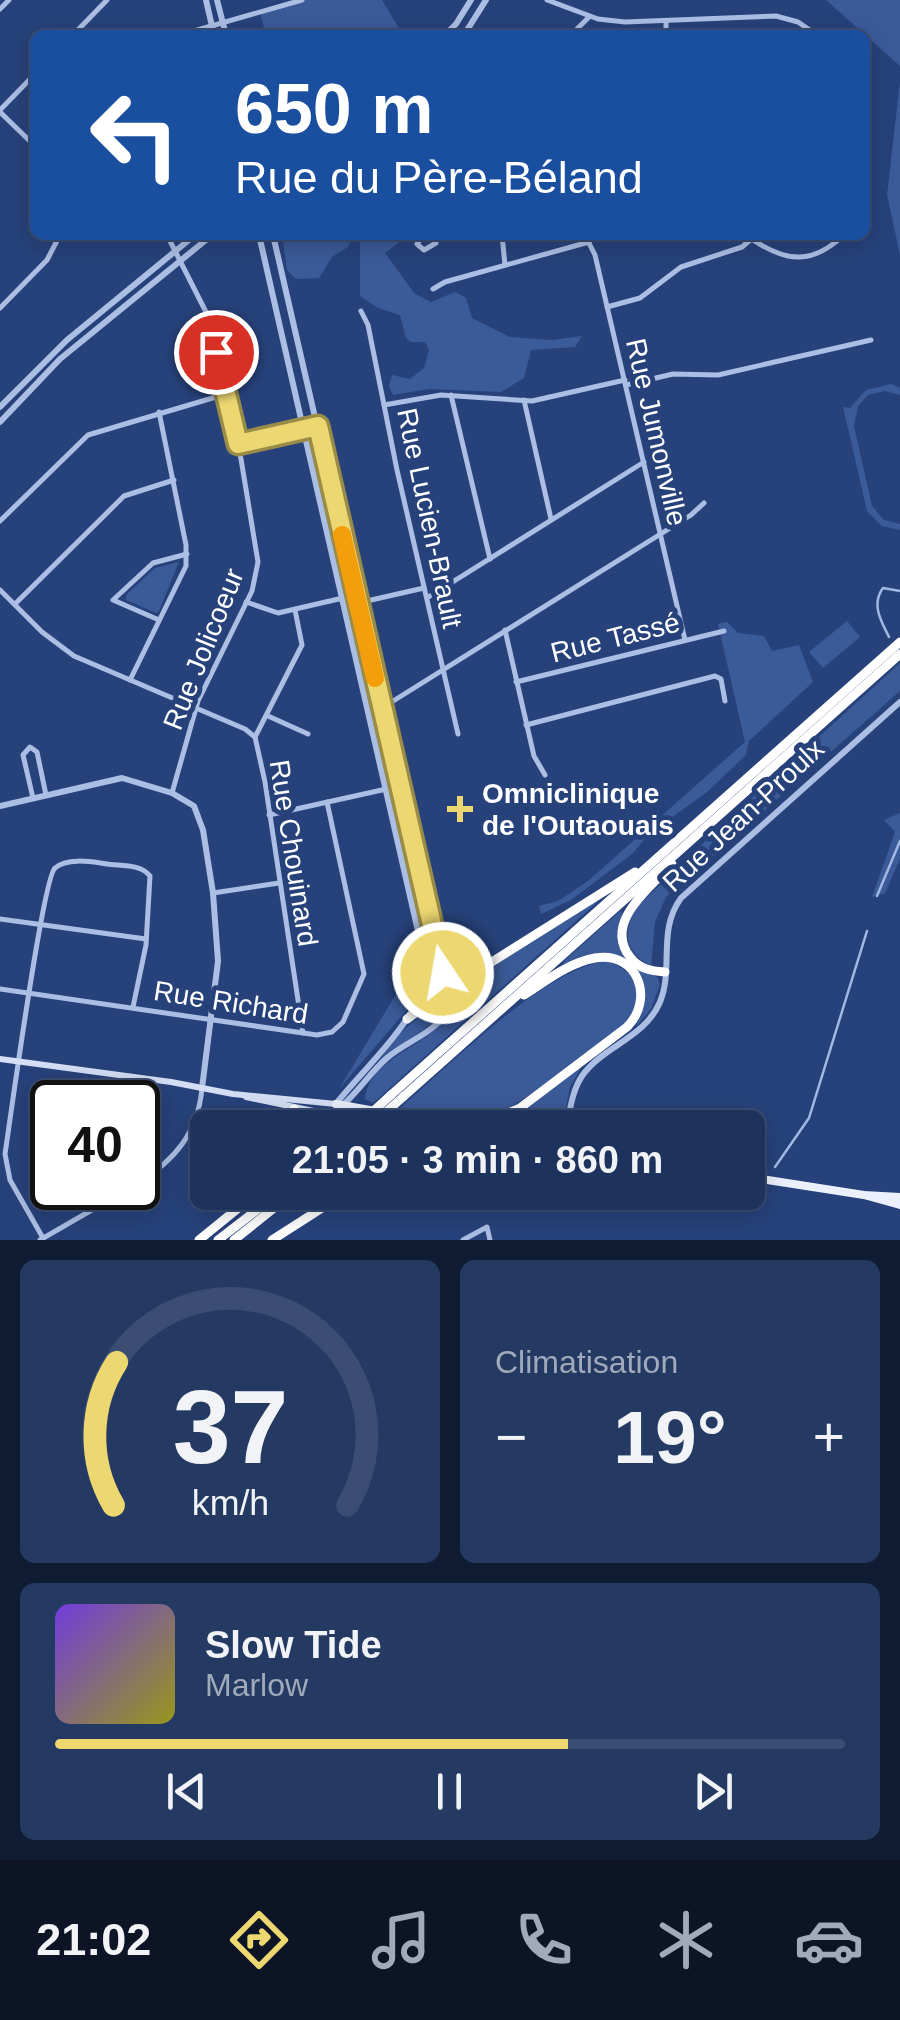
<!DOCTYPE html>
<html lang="fr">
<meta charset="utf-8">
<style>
:root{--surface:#1d325c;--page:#253a62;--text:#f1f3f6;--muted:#a0aabb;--line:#3b4d72;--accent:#ecd771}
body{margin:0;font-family:Arial,sans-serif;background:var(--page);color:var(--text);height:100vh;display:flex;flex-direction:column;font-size:38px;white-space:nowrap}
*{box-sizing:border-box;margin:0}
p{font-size:32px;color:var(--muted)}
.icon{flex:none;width:55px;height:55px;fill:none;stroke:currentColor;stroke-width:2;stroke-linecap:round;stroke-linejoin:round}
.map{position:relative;height:1240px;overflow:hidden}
.side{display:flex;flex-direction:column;gap:20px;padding:20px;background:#101c33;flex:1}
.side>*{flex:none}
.hud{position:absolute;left:30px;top:30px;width:840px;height:210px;border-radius:15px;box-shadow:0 5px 25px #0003,0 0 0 2px var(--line);background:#1a4fa0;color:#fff;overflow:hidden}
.speed{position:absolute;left:30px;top:1080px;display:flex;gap:20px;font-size:50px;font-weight:700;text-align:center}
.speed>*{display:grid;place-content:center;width:130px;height:130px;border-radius:50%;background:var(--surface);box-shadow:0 5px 25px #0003,0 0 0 2px var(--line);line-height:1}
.speed .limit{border:5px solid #111;border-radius:15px;background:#fff;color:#111}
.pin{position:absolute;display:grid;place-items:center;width:85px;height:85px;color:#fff;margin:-42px;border:5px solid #fff;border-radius:50%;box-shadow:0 2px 10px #0007}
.me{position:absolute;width:110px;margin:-55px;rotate:348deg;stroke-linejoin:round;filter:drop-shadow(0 0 8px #0008)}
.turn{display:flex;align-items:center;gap:35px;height:210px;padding:0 40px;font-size:45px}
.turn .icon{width:130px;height:130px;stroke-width:2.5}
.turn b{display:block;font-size:70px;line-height:85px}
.big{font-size:75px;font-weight:700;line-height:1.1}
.side .widget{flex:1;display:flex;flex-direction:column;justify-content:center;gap:15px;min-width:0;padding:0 35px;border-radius:15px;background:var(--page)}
.side .dial{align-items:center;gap:0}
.dial svg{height:260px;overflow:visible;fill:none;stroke:var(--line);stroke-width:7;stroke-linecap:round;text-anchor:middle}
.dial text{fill:var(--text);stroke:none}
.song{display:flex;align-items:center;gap:30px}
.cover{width:120px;height:120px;border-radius:15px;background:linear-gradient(135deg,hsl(260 70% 55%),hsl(60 70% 35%))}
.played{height:10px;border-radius:5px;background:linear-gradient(90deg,var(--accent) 65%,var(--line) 65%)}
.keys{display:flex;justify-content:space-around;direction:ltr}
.heat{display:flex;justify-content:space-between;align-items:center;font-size:55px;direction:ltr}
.side .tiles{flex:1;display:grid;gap:20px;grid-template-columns:1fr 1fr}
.widget:last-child{grid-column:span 2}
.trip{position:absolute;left:190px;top:1110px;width:575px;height:100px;border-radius:15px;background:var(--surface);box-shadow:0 5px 25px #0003,0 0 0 2px var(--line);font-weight:700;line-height:100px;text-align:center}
.dock{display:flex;height:160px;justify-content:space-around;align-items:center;background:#0c1425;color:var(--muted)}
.dock .icon{width:70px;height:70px}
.dock .active{color:var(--accent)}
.dock b{font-size:45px;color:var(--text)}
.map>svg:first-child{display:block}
</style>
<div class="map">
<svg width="900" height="1240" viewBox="0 0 900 1240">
<rect width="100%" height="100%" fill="#27427b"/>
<g fill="#3b5a98">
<polygon points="302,0 382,0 403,35 266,35 260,12"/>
<polygon points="826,0 900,0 900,66"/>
<polygon points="900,82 900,255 887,195"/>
<polygon points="296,235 353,235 348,247 332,257 319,278 296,279 287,270 283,241"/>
<polygon points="409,235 385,253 415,294 431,302 455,292 466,298 472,318 510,337 552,340 582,336 575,347 531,350 524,378 501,392 429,389 393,395 389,386 392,375 410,379 424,368 429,350 425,342 411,342 406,338 400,315 378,308 360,296 360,240 366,235"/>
<polygon points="891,384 900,388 900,395 885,391 868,395 858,406 854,426 872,506 884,520 900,524 900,530 882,526 867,511 843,407 850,408 866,390"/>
<polygon points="179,562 159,611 156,613 126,600 126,595 155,568"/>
<polygon points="847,621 860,637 823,668 809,652"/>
<polygon points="727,622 738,633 764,636 772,651 799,645 813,682 749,741 746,755 706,793 651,832 632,854 571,900 541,914 539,906 558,901 588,881 745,742 718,624"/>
<path d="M900 663V691L666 897 655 922 651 966C623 953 621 927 640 904L722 825Z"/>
<polygon points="900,813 900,859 885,893 872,897 895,832 884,820"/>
<polygon points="417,875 443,988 423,1004 430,965 410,876"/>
<path d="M601 895 603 897 373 1103 365 1099C371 1047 460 1043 451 991Z"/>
<path d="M620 911 623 914 619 932 644 971 657 977 660 984 651 1009 636 1027C644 998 655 983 624 959L565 965 563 962Z"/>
<polygon points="420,954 421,983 411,1005 339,1089"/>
<path d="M606 961C630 967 646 989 633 1013 622 1033 521 1105 498 1113 468 1123 431 1112 400 1108 450 1065 543 970 606 961Z"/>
<polygon points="445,995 442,1016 378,1062 399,1034"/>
<polygon points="582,1066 570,1087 562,1127 480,1126 517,1113"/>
</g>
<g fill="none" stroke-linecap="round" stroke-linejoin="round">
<g stroke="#a0b8e4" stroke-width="2.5">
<path d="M889 637C881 621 871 604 883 588L900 591"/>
<polyline points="877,896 900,841"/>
<polyline points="775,1167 809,1118 867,931"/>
</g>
<g stroke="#abbee4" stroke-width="5">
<polyline points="547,0 598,19 625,22 776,16 798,22 817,35"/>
<polyline points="0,9 9,0"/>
<polyline points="666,21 666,35"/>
<polyline points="73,35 107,0"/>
<polyline points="180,35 302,0"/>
<polyline points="571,35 589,17"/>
<polyline points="0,110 35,74"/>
<polyline points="0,112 35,146"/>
<polyline points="167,235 209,318 241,459 258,562 252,591 198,701 172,793"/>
<polyline points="423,235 417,244 424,250 436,243 435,235"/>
<polyline points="502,235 505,265"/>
<polyline points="585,235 595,255 685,640"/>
<path d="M753 240C788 263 813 264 844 235"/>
<polyline points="433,289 445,282 589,242"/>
<polyline points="607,307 640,298 681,267 742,247 756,235"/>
<polyline points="0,308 47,260 60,235"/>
<polyline points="361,311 368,325 397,470 458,734"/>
<polyline points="626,385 673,374 718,375 871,340"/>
<polyline points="451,395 490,559"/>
<polyline points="524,400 551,519"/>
<polyline points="384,405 441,395 532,401 625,380"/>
<polyline points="237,444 317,426"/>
<polyline points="0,521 88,435 226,394"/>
<polyline points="0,590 42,632 74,656 245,729 255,737 265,782 303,1033"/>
<polyline points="427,598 644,462"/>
<polyline points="246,602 278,613 343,598 358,603 424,588"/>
<polyline points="15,604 124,496 174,480"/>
<polyline points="159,620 113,600 153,563 187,554"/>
<polyline points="505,630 534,756 545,775"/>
<polyline points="130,680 186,566 186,545 159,412"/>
<polyline points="516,682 724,631"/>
<polyline points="370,711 382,708 691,515 704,503"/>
<polyline points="268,716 308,734"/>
<polyline points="526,725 715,676 721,679 725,701"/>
<polyline points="255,737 302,645 295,610"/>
<polyline points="33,798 23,755 30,747 37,752 46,795"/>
<polyline points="269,815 400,786"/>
<polyline points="213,893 279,883"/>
<polyline points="0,919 146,939"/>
<polyline points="0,989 317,1035 332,1032 343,1022 364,974 327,802"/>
<path d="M138 1183C175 1160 198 1133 202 1088"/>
<path d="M43 1238 10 1180 5 1154C10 1121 43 878 55 868 67 857 93 862 107 864 122 866 141 864 150 876L146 945 133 1007"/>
<polyline points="40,1240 130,1188"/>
<polyline points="463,1240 487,1227 490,1240"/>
</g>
<g stroke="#abbee4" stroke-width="6">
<polyline points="206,0 214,35"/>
<polyline points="217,0 226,35"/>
<polyline points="445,35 456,24 471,0"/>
<polyline points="464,35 486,0"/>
<path d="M259 235 426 966C425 1017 365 1066 335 1105"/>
<path d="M273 235 449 999C448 1008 447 1015 440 1021 426 1036 403 1044 387 1058 367 1075 353 1101 330 1114"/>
<polyline points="0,407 67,340 195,235"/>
<polyline points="0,422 60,359 212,235"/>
<polyline points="0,806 122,778 172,793 194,806 203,830 213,893 218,961 202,1088"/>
<path d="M566 1128C570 1111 572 1091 582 1076 603 1046 645 1038 660 1002 674 968 657 931 681 898L900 702"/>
</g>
<g stroke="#d4def4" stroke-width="6">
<polyline points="0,1059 171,1082 233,1094 336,1104"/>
<polyline points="246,1097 328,1114"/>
</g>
<g stroke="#ebf0fc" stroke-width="8">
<polyline points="336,1104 460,1126"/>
<polyline points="328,1114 411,1128"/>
<polyline points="748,1177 864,1195 900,1197"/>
<polyline points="864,1195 900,1205"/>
</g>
<g stroke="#fff" stroke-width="9">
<polyline points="435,940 457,960 485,965"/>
<path d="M665 972C651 971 639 969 630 957 603 922 650 888 672 864"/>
<polyline points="407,1019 447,990 635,872"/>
<polyline points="391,1095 900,642"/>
<polyline points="403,1097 900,654"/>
<polyline points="294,1109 306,1128"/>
<path d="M457 1126 495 1119 520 1108 627 1027C655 999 638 951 595 958 568 963 546 981 524 995"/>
<polyline points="317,1128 328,1114"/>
<polyline points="199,1240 258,1192"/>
<polyline points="218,1240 280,1192"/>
<polyline points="234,1240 294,1192"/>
<polyline points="272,1240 347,1192"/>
</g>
<g stroke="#fff" stroke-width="9">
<polyline points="355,1128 391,1095"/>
<polyline points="368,1128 403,1097"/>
</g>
</g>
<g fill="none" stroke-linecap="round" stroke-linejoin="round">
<defs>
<polyline id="route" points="216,352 238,444 318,426 443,973"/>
</defs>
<use href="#route" stroke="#998c49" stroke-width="25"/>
<use href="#route" stroke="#ecd771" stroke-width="18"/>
<polyline stroke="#f59e0b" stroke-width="18" points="342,535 375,678"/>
</g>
<path fill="#ecd771" stroke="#27427b" stroke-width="4" d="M455 794h10v10h10v10h-10v10h-10v-10h-10v-10h10z"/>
<g text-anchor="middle" stroke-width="10" stroke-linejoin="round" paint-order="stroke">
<g font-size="28" fill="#fff" stroke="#27427b">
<text transform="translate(657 432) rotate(77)" y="10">Rue Jumonville</text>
<text transform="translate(430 518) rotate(78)" y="10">Rue Lucien-Brault</text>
<text transform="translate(615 637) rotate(-14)" y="10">Rue Tassé</text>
<text transform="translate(203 649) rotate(-68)" y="10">Rue Jolicoeur</text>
<text transform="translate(743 815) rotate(-43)" y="10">Rue Jean-Proulx</text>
<text transform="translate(294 853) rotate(81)" y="10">Rue Chouinard</text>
<text transform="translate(231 1002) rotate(9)" y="10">Rue Richard</text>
</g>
<g font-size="28" font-weight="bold" fill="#fff" stroke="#27427b" text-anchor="start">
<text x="482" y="803">Omniclinique<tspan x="482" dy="32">de l'Outaouais</tspan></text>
</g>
</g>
</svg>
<div class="speed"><div class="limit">40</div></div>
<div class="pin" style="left:216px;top:352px;background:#d93025"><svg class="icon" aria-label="arrive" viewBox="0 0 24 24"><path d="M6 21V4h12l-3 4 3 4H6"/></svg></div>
<svg class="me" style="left:443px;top:973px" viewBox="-20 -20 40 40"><circle r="17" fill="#ecd771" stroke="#fff" stroke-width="3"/><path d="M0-11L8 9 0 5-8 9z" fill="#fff"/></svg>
<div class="trip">21:05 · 3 min · 860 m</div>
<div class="hud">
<div class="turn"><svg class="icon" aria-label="left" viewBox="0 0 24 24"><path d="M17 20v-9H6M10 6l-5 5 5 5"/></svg><div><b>650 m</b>Rue du Père-Béland</div></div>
</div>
</div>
<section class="side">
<div class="tiles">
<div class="widget dial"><svg viewBox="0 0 100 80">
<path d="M14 69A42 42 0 1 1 86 69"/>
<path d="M14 69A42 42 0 0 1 15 25" stroke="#ecd771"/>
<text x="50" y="56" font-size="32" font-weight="700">37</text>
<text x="50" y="72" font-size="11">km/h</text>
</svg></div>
<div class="widget"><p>Climatisation</p>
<div class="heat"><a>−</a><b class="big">19°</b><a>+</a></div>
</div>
<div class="widget">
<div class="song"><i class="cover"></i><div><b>Slow Tide</b><p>Marlow</p></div></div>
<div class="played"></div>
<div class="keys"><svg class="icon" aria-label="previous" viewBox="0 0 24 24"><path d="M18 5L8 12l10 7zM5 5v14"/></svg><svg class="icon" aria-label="pause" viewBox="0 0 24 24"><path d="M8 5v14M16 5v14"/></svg><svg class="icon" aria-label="next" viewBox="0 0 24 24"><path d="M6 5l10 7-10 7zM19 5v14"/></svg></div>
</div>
</div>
</section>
<nav class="dock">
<b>21:02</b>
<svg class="icon active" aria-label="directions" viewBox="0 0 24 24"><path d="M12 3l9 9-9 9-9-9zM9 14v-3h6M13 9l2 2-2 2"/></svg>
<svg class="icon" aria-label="music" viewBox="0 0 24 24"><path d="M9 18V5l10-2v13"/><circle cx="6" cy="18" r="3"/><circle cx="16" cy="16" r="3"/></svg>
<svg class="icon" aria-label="phone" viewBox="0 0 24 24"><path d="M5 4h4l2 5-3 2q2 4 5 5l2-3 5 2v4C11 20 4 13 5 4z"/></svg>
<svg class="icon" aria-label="climate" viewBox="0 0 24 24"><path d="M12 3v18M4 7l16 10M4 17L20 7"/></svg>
<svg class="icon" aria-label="car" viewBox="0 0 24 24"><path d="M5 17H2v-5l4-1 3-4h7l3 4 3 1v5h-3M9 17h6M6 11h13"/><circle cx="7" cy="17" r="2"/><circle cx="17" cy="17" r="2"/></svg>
</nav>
